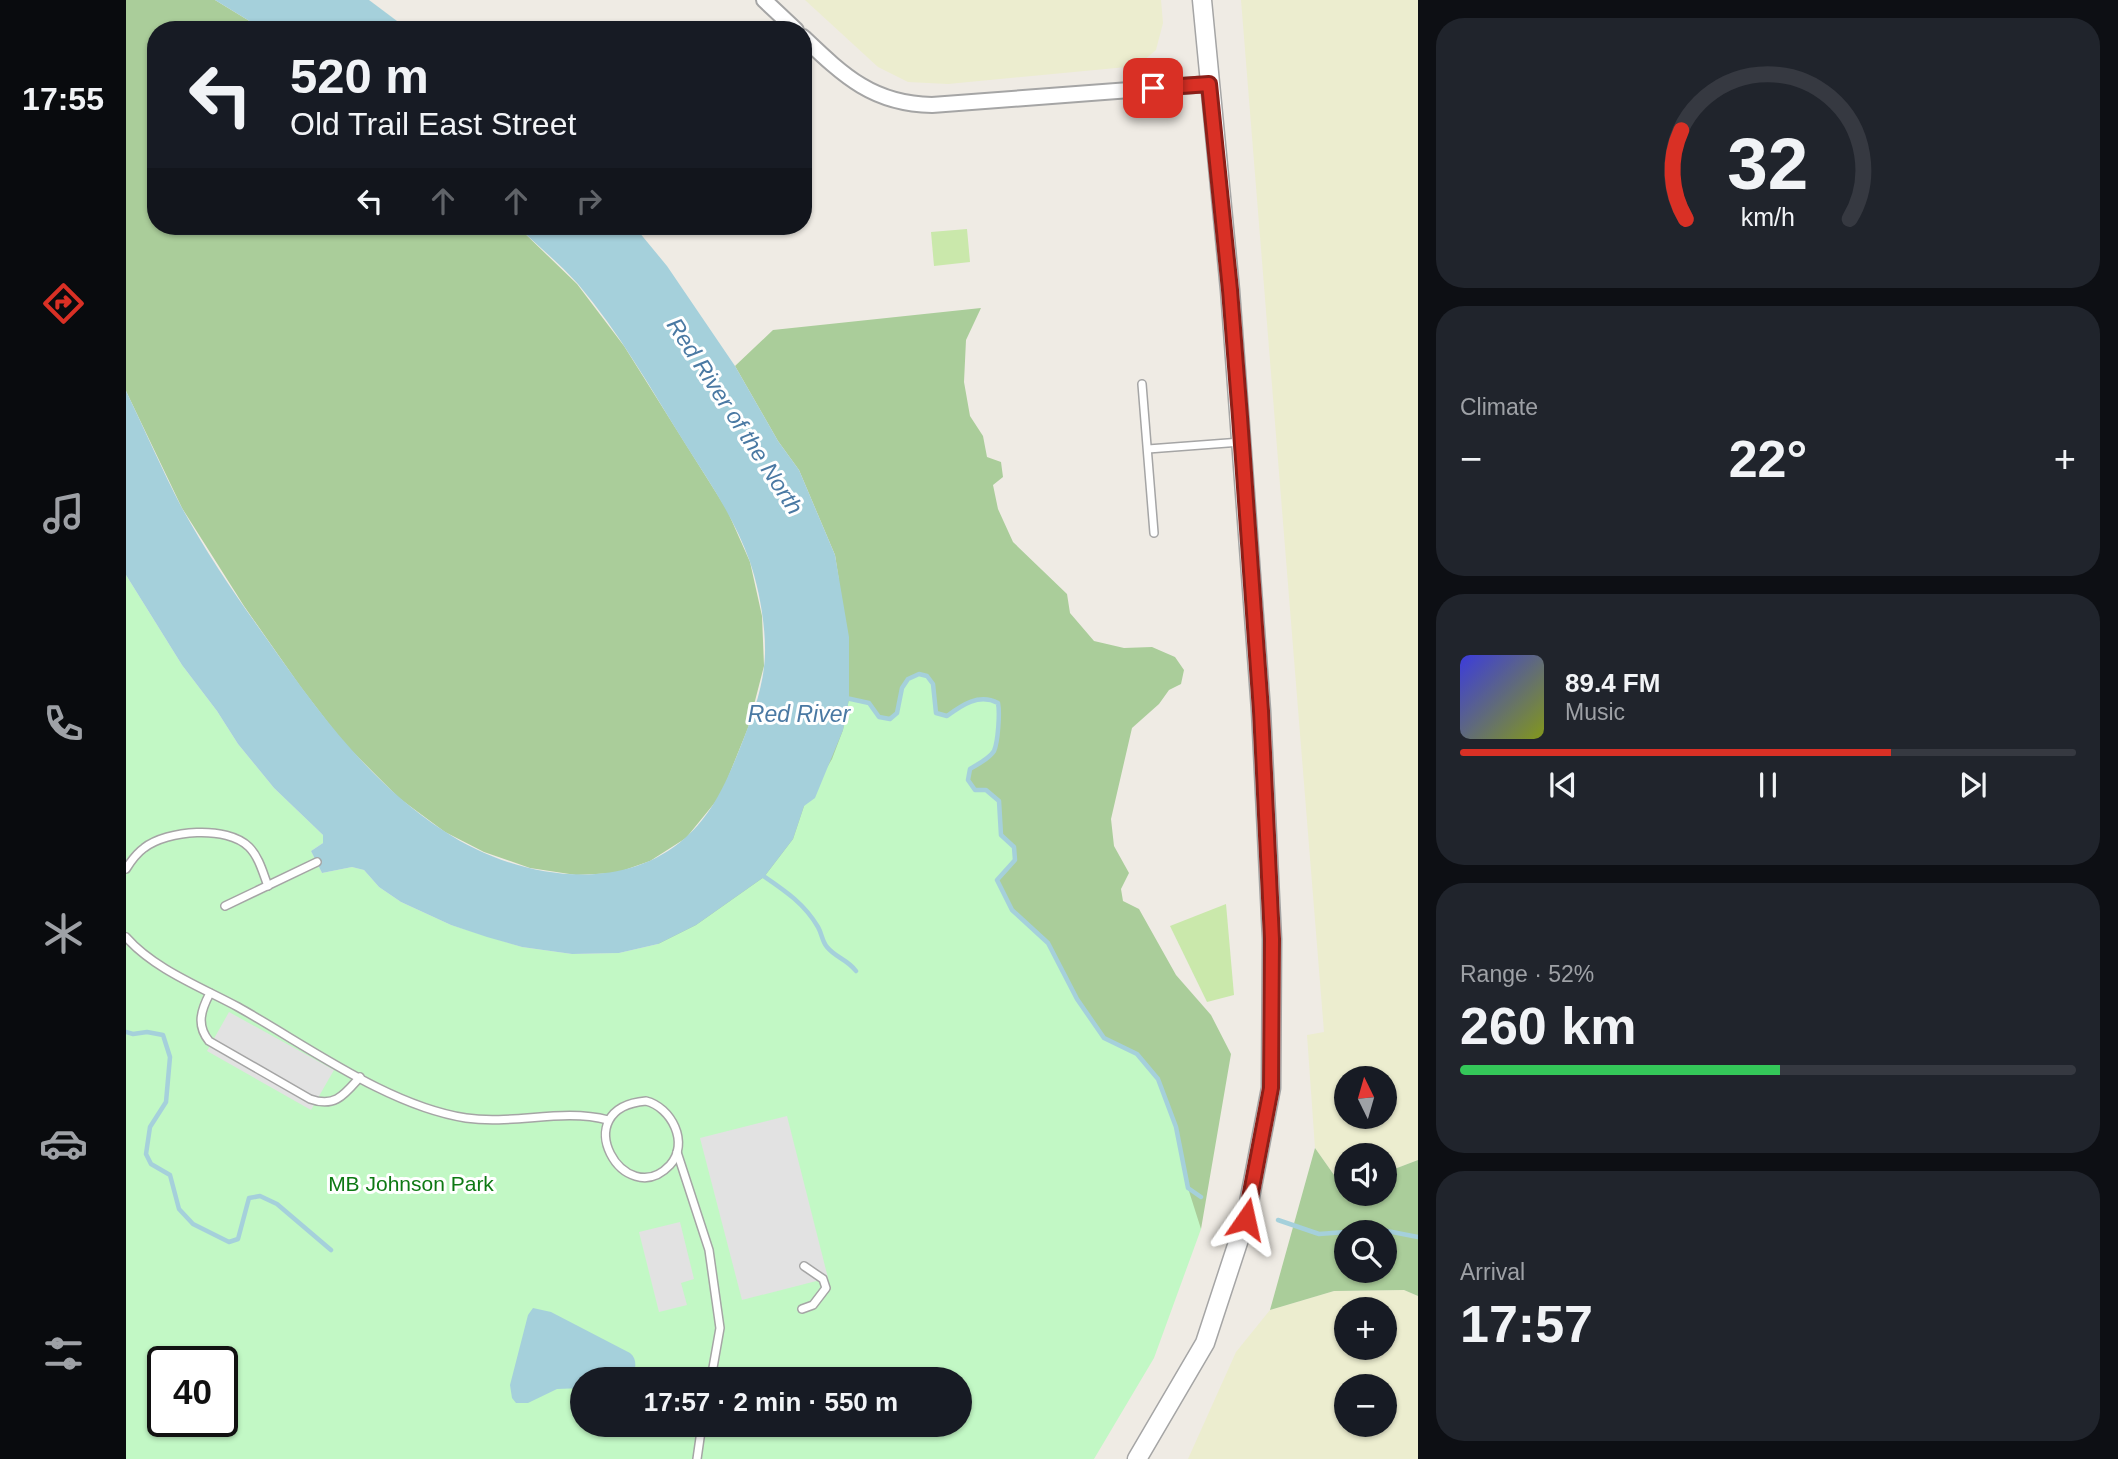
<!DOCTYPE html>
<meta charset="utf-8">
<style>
:root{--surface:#171b24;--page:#20242c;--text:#f1f3f6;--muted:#9ea1a6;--line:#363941;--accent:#d93025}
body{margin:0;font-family:Arial,sans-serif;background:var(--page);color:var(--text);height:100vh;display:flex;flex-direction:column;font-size:26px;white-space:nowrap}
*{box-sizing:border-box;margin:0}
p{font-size:23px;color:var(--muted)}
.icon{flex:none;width:38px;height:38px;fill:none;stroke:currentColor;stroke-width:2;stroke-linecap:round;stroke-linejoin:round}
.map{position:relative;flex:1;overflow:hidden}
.panel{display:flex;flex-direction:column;gap:18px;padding:18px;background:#0d0f14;width:700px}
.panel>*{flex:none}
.top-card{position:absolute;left:21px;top:21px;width:665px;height:214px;border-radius:28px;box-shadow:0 2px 5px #0004;background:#171b24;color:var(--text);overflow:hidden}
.needle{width:46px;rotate:355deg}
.buttons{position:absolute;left:1208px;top:1066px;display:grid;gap:14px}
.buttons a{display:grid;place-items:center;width:63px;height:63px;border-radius:50%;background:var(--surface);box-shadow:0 2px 5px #0004;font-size:35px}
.speed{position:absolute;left:21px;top:1346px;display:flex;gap:14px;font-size:35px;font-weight:700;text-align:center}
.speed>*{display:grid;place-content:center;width:91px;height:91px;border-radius:50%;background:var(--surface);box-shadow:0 2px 5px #0004;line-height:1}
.speed .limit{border:4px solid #111;border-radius:10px;background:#fff;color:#111}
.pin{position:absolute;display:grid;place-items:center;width:60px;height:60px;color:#fff;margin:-30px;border-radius:14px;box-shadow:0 4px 10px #0006}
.me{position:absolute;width:77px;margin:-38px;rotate:11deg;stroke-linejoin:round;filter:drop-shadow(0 0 5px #0008)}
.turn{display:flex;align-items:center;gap:24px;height:147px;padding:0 28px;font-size:32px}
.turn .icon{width:91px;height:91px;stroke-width:2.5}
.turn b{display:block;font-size:49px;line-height:60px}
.lanes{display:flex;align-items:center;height:66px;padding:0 28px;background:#0003;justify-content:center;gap:35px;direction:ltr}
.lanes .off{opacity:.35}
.big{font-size:52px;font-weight:700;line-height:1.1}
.panel .card{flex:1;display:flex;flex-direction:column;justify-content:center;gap:10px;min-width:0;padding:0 24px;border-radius:28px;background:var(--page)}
.panel .dial{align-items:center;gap:0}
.dial svg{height:182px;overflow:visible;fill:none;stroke:var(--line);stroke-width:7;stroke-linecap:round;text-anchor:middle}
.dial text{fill:var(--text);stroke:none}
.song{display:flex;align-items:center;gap:21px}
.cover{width:84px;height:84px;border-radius:10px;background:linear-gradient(135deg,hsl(240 70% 55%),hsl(70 70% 35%))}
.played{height:7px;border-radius:4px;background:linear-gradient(90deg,var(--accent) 70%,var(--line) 70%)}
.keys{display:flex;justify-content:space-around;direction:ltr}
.heat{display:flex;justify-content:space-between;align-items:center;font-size:38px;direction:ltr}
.charge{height:10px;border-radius:5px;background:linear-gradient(90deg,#34c759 52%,var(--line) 0)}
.trip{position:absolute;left:444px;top:1367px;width:402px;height:70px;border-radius:35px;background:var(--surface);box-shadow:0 2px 5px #0004;font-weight:700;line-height:70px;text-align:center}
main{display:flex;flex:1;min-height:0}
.dock{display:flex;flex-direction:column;width:126px;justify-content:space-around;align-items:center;background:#090b0e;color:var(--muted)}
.dock .icon{width:49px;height:49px}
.dock .active{color:var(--accent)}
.dock b{font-size:32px;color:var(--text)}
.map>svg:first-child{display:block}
</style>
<main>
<nav class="dock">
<b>17:55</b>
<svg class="icon active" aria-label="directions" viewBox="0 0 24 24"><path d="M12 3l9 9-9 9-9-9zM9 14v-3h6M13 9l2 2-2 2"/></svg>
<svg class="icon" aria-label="music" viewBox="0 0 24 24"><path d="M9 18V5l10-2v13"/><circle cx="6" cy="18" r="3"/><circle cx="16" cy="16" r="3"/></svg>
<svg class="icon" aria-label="phone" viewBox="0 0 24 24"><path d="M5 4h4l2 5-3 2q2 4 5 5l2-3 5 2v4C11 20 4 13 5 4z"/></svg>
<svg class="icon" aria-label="climate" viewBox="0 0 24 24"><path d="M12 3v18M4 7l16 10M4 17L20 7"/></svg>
<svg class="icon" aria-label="car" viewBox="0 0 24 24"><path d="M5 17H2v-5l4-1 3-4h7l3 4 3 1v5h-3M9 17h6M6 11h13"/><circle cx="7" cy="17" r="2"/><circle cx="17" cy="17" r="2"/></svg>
<svg class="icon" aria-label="filters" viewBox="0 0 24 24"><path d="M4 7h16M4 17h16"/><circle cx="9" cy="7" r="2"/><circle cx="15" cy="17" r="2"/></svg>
</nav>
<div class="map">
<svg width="1292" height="1459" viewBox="0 0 1292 1459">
<rect width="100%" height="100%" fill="#efebe4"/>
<g fill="#ecedcf" fill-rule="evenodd">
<polygon points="679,0 1035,0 1037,23 1030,50 1011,66 822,84 782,82 752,67"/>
<path d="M1115 0H1292V1160L1258 1173V1155H1220V1176L1208 1175 1189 1148 1181 1035 1198 1032ZM1220 1078H1258V1116H1220Z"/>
<path d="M1278 1290 1292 1296V1459H1062L1110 1352 1144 1310 1208 1291ZM1220 1309H1258V1348H1220ZM1220 1386H1258V1424H1220Z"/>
</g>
<g fill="#cae8ab">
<polygon points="841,229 844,262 808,266 805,232"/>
<polygon points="1100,904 1108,995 1081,1002 1044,926"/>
</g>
<g fill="#aacd9a" fill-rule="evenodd">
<polygon points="0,0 89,0 138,30 30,30 30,226 391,226 451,284 498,346 601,510 624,562 636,616 638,666 622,728 595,795 560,838 524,861 490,873 450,875 404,868 358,852 319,832 273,798 216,741 174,686 118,606 56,508 0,391"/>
<polygon points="855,308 840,340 838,382 844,416 857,436 861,457 875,462 877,477 867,485 872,509 887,542 941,594 944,613 968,641 998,648 1026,647 1049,657 1058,670 1055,684 1043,690 1033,704 1006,728 985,819 988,846 1003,873 995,889 997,901 1013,909 1050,975 1085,1015 1105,1054 1075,1229 532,944 713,581 709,555 673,470 652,441 609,366 647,330"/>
<path d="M1189 1148 1208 1175 1220 1176V1194H1258V1173L1292 1160V1296L1278 1290 1208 1291 1144 1310ZM1258 1232V1270H1220V1232Z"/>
</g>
<path fill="#c2f8c5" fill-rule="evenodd" d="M0 575 56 665 91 711 112 744 148 788 197 835V843L185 851 196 873 226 867 238 870 253 887 275 902 325 925 396 947 446 954 493 953 532 944 570 925 638 877 667 839 678 806 706 759 717 730 723 699 743 703 753 717 764 719 771 713 776 688 782 679 793 674 801 676 807 684 810 712 820 716C836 705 853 693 872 703 874 713 872 742 868 751 863 759 852 764 844 769L842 780 849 790H860L873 801 875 835 888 847 889 860 871 880 886 910 922 943 951 999 978 1038 1011 1054 1032 1079 1050 1127 1062 1188 1075 1229 1028 1358 968 1459H0ZM37 1362H96V1421H37ZM457 1379H835V1424H457Z"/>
<g fill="#e2e2e2">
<polygon points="103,1012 208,1070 185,1110 81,1051"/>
<polygon points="661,1116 702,1278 616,1300 574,1138"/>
<polygon points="554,1222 568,1279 555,1283 561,1305 533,1312 513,1232"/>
</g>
<g fill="#a5d0db">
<polygon points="89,0 243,0 283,30 138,30"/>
<path d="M391 226H508L541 266 609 366 652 441 673 470 709 555 723 637V699L717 730 689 798 678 806 667 839 638 877 570 925 532 944 493 953 446 954 396 947 361 937 325 925 275 902 253 887 238 870 226 867 196 873 185 851 197 843V835L148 788 112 744 91 711 56 665 0 575V391C19 430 36 470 56 508 81 554 112 599 143 642 193 713 244 783 318 831 387 877 493 897 559 838 587 814 601 780 614 748 624 723 635 694 638 667 642 637 634 591 624 562 609 519 582 480 558 442 525 389 493 332 452 284 433 263 411 245 391 226Z"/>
<path d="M407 1308 425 1312 504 1353C512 1359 510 1371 505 1379H457V1388L431 1389 402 1403H390L386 1398 384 1385 402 1315Z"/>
</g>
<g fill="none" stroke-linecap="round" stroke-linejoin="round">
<g stroke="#a5d0db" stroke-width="4.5">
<path d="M720 698 743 703 753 717 764 719 771 713 776 688 782 679 793 674 801 676 807 684 810 713 821 716C836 705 853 693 872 703 874 713 872 742 868 751 863 759 852 764 844 769L842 780 849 790H860L873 801 875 835 888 847 889 860 871 880 886 910 922 943 951 999 978 1038 1011 1054 1032 1079 1050 1127 1062 1188 1075 1197"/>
<path d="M636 875C658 890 678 903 692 927 696 934 696 941 701 947 710 958 721 959 730 971"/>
<polyline points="0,1032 7,1034 21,1032 37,1035 44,1057 40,1102 24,1127 20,1154 25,1164 44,1175 53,1209 67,1224 103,1242 112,1239 123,1198 134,1196 151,1204 205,1250"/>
<polyline points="1152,1220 1193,1234 1220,1232"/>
<polyline points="1226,1232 1256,1230 1292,1237"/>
</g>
<defs>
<g id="service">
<polyline points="1016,384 1028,533"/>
<polyline points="1022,449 1115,442"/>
<path d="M0 869C5 861 11 853 18 848 41 830 101 825 123 847 133 857 137 873 142 886"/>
<polyline points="99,906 191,862"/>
<path d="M0 937C28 969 75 987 112 1007 180 1045 262 1106 340 1118 388 1125 436 1108 482 1120"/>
<path d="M84 993C75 1010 70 1025 83 1041L184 1099C209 1108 218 1095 234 1077"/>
<path d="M520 1101C545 1107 564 1143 544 1165 499 1213 438 1108 520 1101Z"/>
<polyline points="551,1152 583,1250 594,1328 585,1379"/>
<polyline points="676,1309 687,1305 700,1288 697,1279 678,1266"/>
<polyline points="571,1459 576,1424"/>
</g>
<g id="minor">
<polyline points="638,0 670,30"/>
<path d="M677 37C718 76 747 104 806 105L1083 84"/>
</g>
<polyline id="tertiary" points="1011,1459 1079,1343 1120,1218 1145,1088 1146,939 1135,711 1104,290 1076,0"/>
</defs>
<use href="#service" stroke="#a5a5a5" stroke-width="10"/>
<use href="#minor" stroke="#a5a5a5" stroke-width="18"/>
<use href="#tertiary" stroke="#a5a5a5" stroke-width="21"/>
<use href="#service" stroke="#fff" stroke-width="7"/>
<use href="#minor" stroke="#fff" stroke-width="14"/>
<use href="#tertiary" stroke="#fff" stroke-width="18"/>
</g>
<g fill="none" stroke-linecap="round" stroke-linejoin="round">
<defs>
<polyline id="route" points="1027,88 1083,84 1104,290 1114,417 1135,711 1146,939 1145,1088 1120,1219"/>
</defs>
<use href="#route" stroke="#8d1f18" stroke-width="18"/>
<use href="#route" stroke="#d93025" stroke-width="12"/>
</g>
<g text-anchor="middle" stroke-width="6" stroke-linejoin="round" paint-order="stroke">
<g font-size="21" fill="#0e7914" stroke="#fff">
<text x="285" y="1191">MB Johnson Park</text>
</g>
<g font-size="23" font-style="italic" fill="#4a79a3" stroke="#fff">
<text transform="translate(609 416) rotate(57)" y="8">Red River of the North</text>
<text x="673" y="722">Red River</text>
</g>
</g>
</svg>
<div class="buttons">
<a><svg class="needle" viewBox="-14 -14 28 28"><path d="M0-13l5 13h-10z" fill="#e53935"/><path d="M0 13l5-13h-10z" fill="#9ea1a6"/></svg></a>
<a><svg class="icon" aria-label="sound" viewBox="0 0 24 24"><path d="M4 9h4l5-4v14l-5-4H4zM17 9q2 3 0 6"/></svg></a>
<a><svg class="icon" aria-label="search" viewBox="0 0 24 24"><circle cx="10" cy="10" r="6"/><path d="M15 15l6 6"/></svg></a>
<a>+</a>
<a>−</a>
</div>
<div class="speed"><div class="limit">40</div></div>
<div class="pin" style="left:1027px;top:88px;background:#d93025"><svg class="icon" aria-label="arrive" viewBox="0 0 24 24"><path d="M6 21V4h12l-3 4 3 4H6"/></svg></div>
<svg class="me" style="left:1120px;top:1219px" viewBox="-20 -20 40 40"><path d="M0-17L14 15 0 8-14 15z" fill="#d93025" stroke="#fff" stroke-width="4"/></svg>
<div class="trip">17:57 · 2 min · 550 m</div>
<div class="top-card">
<div class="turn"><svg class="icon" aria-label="left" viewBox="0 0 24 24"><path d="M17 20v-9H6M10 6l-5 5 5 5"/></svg><div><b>520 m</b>Old Trail East Street</div></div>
<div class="lanes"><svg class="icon" aria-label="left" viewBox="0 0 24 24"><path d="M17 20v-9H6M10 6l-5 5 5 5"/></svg><svg class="icon off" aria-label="ahead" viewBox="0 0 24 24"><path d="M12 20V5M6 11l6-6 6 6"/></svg><svg class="icon off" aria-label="ahead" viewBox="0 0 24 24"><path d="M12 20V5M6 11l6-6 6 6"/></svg><svg class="icon off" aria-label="right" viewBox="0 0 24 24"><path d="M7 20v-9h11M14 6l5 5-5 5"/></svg></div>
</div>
</div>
<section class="panel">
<div class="card dial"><svg viewBox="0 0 100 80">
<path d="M14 69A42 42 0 1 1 86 69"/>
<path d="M14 69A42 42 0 0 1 12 30" stroke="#d93025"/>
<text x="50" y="56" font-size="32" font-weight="700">32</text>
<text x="50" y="72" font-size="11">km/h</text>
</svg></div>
<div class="card"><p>Climate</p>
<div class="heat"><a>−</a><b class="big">22°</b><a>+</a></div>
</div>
<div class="card">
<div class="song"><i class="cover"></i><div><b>89.4 FM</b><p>Music</p></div></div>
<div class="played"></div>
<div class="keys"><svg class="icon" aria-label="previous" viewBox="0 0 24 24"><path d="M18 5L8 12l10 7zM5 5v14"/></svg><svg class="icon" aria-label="pause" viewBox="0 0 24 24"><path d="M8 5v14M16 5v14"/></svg><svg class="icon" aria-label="next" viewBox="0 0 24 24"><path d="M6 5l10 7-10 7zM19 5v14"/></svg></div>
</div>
<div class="card"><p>Range · 52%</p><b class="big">260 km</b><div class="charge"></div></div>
<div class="card"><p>Arrival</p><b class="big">17:57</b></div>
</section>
</main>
